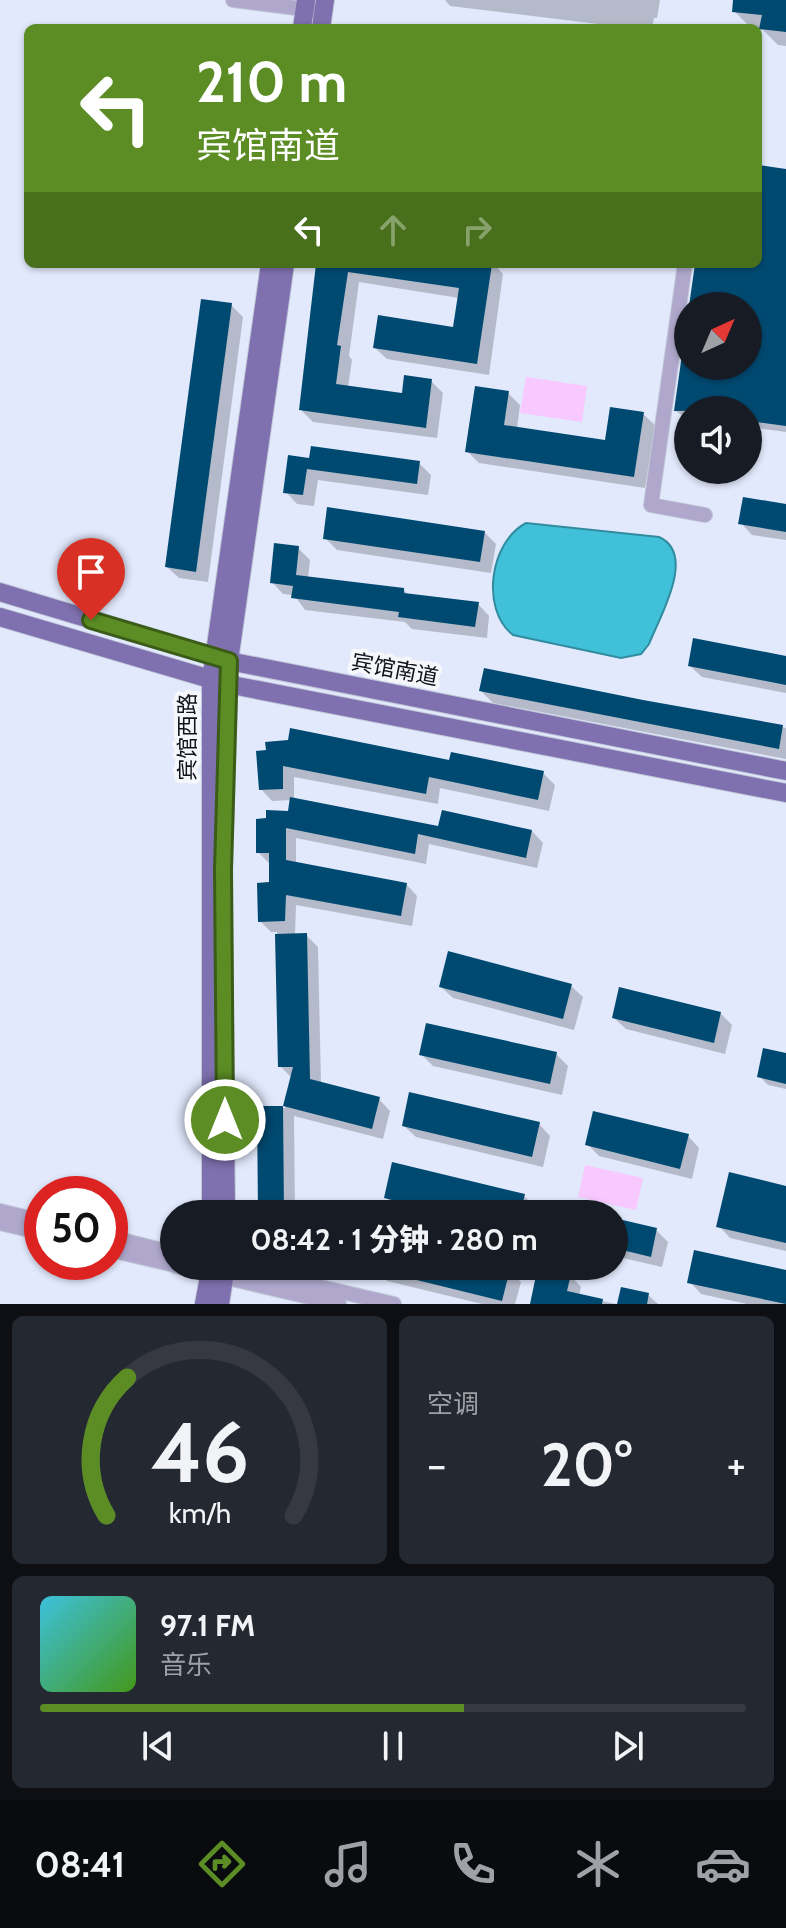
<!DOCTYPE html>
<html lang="zh">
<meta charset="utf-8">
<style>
:root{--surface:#171b24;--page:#242831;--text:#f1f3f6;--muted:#9ea1a6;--line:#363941;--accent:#5b8d24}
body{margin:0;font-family:Cabin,"Noto Sans SC",sans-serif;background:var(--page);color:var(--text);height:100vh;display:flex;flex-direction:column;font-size:30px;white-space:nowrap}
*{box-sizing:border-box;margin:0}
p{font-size:26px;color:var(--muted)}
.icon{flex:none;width:44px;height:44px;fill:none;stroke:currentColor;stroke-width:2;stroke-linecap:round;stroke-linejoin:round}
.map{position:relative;height:1304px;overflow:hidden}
.drawer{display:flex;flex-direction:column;gap:12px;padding:12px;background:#0d0f14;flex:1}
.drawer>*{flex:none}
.banner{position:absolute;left:24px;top:24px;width:738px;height:244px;border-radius:12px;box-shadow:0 2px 6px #0004;background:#5b8d24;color:#fff;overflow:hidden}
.needle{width:52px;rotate:44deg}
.tools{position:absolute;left:674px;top:292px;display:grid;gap:16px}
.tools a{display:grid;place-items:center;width:88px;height:88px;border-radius:50%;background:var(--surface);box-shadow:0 2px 6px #0004;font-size:40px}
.speed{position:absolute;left:24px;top:1176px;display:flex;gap:16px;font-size:40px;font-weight:700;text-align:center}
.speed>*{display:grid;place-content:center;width:104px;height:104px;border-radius:50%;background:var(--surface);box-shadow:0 2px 6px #0004;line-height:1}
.speed .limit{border:12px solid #d22;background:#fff;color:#111}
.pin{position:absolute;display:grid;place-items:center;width:68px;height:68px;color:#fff;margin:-82px -34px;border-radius:50% 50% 50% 0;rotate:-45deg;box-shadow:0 0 8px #0007}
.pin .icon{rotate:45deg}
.me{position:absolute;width:88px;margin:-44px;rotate:0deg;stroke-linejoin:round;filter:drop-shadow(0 0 6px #0008)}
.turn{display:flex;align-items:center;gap:28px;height:168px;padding:0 40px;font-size:36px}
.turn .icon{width:104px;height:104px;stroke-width:2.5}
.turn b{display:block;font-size:56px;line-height:68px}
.lanes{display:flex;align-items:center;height:76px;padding:0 40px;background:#0003;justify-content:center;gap:40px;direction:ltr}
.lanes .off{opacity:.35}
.big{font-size:60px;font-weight:800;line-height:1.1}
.drawer .widget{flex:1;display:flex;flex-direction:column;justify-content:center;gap:12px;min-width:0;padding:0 28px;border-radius:12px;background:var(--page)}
.drawer .dial{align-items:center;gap:0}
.dial svg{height:208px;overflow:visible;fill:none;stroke:var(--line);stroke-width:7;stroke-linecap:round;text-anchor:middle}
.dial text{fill:var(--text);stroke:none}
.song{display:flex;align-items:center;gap:24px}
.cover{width:96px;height:96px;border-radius:12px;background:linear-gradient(135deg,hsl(190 70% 55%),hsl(100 70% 35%))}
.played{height:8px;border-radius:4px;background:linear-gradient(90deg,var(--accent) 60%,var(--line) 60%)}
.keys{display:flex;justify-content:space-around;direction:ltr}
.heat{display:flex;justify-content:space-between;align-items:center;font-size:44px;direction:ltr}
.drawer .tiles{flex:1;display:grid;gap:12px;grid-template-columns:1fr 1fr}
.widget:last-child{grid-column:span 2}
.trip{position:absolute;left:160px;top:1200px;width:468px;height:80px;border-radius:40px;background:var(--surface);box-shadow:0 2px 6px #0004;font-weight:800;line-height:80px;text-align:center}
.dock{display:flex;height:128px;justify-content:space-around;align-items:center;background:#090b0e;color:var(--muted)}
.dock .icon{width:56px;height:56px}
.dock .current{color:var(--accent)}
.dock b{font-size:36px;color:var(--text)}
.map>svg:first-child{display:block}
</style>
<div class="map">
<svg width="786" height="1304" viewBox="0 0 786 1304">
<rect width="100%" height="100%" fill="#e2e9fc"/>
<g fill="#f7c9ff">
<polygon points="526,377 587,386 582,422 520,413"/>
<polygon points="585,1165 643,1178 636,1210 578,1197"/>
</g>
<path fill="#41c0d9" stroke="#328ca0" stroke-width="2" d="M526 523 659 537C697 554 660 616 649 644L641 654 621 658 513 635C480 609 490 542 526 523Z"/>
<g fill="#0003">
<polygon points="445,0 660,0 657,18 654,18 652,28 631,28 450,6"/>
<polygon points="735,0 786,0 786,46 778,45 763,30 751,28 734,11"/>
<polygon points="758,167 786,171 786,432 748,427 748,410 688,410 688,420 676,411 688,329 688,366 748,366 748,306 691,306 696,264 758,264"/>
<polygon points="318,264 494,264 503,274 489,375 387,359 375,348 455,329 459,298 359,282 349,356 352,360 348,387 404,395 431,381 443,393 437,438 313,422 301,410"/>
<polygon points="231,305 243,317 208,582 179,578 167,567"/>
<polygon points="508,393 520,405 517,429 607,442 643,414 655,425 645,488 479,463 467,451"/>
<polygon points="311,460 419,463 431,475 428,495 318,480 314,506 297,504 286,492"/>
<polygon points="786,506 786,540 752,535 741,523"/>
<polygon points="484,532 496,544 491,573 337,550 325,538"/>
<polygon points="298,548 310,560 308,578 404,590 409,596 478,604 489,616 487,638 412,629 405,622 305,610 294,595 283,594 272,582"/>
<polygon points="786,658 786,693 702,677 690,666"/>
<polygon points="481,691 643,702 786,728 786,759 493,703"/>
<polygon points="258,752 450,763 543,773 555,785 549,811 440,788 438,804 294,777 294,800 440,828 532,831 543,843 537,868 429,844 426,864 296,838 296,864 406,884 417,896 412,926 296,905 295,935 306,935 318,947 321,1084 379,1099 390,1111 383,1139 294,1116 295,1214 260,1214 259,1108 285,1108 292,1078 280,1066 277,932 271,932 260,921 271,883 269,863 258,852 290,813 292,800 272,801 261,789"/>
<polygon points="571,986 583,997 574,1030 453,998 441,987"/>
<polygon points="720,1013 732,1025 725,1054 626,1029 614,1018"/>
<polygon points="421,1054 556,1054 568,1066 562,1095 433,1066"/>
<polygon points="786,1055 786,1089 768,1085 759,1076"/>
<polygon points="539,1124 550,1136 543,1167 416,1137 404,1126"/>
<polygon points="688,1136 699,1148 692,1179 599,1156 587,1144"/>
<polygon points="786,1188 786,1251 730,1238 719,1226"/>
<polygon points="524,1196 536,1208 534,1214 417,1214 398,1209 386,1197"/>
<polygon points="558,1208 586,1214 557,1214"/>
<polygon points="614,1220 656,1230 668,1242 662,1267 614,1256"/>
<polygon points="321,1266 353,1266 352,1273"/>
<polygon points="376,1266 490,1266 509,1271 521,1282 515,1304 482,1304 387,1281 375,1269"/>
<polygon points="786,1272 786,1304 747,1304 701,1294 690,1282"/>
<polygon points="570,1275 581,1287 579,1296 616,1304 532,1304"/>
<polygon points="648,1295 658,1304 620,1304"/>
</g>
<g fill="#004a71">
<polygon points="733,0 786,0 786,32 759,29 762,15 732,12"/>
<polygon points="758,165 786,169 786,426 748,421 748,410 674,411 687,319 688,366 748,366 748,306 689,306 695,264 758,264"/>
<polygon points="316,264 492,264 477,364 373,348 378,315 453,327 459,288 348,272 337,345 341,346 336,384 402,393 404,375 432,379 426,428 299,410"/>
<polygon points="201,299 232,303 196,572 165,567"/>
<polygon points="475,386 509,391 504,425 605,440 610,407 644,412 634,477 465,452"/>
<polygon points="311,446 420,461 417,484 307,469 303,495 283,493 288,455 309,458"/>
<polygon points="743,497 786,504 786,532 738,524"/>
<polygon points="327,507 485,531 480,562 323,539"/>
<polygon points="274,543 299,546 296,575 404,588 404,593 479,602 475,627 398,617 399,612 291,598 293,586 270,583"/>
<polygon points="693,638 786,656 786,685 688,666"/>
<polygon points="484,668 643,700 783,725 779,749 479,691"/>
<polygon points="290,728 449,760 451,752 544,771 538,800 429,777 426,794 283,766 283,789 259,790 256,751 266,750 265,742 288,740"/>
<polygon points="290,797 438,826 442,810 532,830 526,858 418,834 415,854 286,828 286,860 407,883 401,916 286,895 285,921 258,922 257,883 269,882 269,853 256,853 256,819 266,818 266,810 288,811"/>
<polygon points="307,933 310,1079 380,1097 372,1129 283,1106 293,1067 278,1067 275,934"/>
<polygon points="448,951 572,984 563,1019 439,987"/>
<polygon points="619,987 721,1012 714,1043 612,1018"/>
<polygon points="426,1023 557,1052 550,1084 419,1055"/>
<polygon points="763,1048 786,1053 786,1084 757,1077"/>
<polygon points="409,1092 540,1122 532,1157 402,1126"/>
<polygon points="257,1106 283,1106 284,1214 258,1214"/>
<polygon points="593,1111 689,1134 680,1169 585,1145"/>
<polygon points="392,1162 525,1194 520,1214 449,1214 384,1198"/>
<polygon points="729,1172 786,1186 786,1243 716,1227"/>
<polygon points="614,1218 657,1228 651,1257 614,1248"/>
<polygon points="694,1250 786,1270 786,1304 687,1283"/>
<polygon points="377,1266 499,1266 510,1269 502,1301 376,1270"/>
<polygon points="538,1266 571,1274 567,1291 603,1299 602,1304 530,1304"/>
<polygon points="621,1287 649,1293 647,1304 617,1304"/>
</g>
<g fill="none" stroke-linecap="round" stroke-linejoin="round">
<defs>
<g id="minor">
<polyline points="233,0 312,10"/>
<polyline points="685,264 651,505 705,515"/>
<polyline points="0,1211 42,1221"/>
<polyline points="0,1223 42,1233"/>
<polyline points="110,1237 174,1253"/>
<polyline points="110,1250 174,1265"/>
<polyline points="176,1266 339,1304"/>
<polyline points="230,1266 394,1304"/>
</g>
<g id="major">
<polyline points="302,28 306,0"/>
<polyline points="321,28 325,0"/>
<polyline points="0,592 229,661 786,771"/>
<polyline points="0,617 227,684 786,793"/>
<polyline points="223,871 229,661 285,264"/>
<polyline points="223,905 226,1214"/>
<polyline points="211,1214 211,681 270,264"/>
<polyline points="204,1304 211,1266"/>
<polyline points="220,1304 226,1266"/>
</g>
</defs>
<use href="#minor" stroke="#c0c7d8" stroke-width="16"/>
<use href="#major" stroke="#c0c7d8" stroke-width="20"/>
<use href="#minor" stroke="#afa8cc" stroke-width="14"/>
<use href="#major" stroke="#7f70af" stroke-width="18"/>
</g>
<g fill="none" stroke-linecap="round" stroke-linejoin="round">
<defs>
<polyline id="route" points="91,620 229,661 223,869 225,1120"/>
</defs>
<use href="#route" stroke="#3b5c17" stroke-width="20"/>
<use href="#route" stroke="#5b8d24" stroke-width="14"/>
</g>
<g text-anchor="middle" stroke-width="8" stroke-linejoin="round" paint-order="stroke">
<g font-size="22" fill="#10131b" stroke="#f5f7fb">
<text transform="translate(395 669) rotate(11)" y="8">宾馆南道</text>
<text transform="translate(187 737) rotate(-90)" y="8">宾馆西路</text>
</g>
</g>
</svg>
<div class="tools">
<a><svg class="needle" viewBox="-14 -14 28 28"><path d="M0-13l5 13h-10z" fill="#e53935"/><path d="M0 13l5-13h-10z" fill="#9ea1a6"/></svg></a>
<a><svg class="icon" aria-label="sound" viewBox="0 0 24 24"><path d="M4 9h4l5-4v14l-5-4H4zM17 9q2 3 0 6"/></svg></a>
</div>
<div class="speed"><div class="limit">50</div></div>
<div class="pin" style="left:91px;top:620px;background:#d93025"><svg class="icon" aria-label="arrive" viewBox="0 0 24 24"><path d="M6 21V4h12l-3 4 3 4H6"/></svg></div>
<svg class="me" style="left:225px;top:1120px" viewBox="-20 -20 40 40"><circle r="17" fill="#5b8d24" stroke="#fff" stroke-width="3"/><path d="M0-11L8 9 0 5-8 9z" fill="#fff"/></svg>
<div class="trip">08:42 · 1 分钟 · 280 m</div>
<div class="banner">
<div class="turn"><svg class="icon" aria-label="left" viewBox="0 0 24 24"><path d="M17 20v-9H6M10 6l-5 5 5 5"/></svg><div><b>210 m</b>宾馆南道</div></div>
<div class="lanes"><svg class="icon" aria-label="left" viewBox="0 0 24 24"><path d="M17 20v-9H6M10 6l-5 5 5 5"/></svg><svg class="icon off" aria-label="ahead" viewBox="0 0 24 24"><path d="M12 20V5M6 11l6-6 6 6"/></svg><svg class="icon off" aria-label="right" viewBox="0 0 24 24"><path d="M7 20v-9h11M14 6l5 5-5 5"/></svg></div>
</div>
</div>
<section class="drawer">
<div class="tiles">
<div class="widget dial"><svg viewBox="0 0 100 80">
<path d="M14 69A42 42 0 1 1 86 69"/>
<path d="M14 69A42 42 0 0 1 22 16" stroke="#5b8d24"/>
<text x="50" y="56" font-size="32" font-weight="700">46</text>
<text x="50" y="72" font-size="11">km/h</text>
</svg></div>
<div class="widget"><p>空调</p>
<div class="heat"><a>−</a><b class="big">20°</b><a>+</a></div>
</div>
<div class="widget">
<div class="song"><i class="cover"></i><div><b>97.1 FM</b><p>音乐</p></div></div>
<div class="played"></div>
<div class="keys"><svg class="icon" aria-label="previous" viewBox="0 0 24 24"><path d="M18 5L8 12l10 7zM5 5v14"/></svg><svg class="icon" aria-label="pause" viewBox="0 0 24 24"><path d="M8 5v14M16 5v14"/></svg><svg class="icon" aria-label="next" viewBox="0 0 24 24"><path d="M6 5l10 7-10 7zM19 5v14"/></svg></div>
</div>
</div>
</section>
<nav class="dock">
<b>08:41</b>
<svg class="icon current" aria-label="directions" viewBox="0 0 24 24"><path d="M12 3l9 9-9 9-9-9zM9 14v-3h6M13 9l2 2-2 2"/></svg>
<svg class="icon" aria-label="music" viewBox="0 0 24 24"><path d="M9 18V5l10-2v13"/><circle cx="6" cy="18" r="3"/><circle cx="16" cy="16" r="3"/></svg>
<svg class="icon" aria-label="phone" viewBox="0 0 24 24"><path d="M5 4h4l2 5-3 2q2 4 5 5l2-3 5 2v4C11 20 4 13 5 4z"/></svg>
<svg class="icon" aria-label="climate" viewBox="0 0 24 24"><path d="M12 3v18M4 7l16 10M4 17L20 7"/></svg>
<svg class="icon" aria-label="car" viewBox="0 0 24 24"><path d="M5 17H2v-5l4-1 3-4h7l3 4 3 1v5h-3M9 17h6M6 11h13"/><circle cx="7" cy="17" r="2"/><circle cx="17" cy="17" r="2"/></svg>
</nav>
